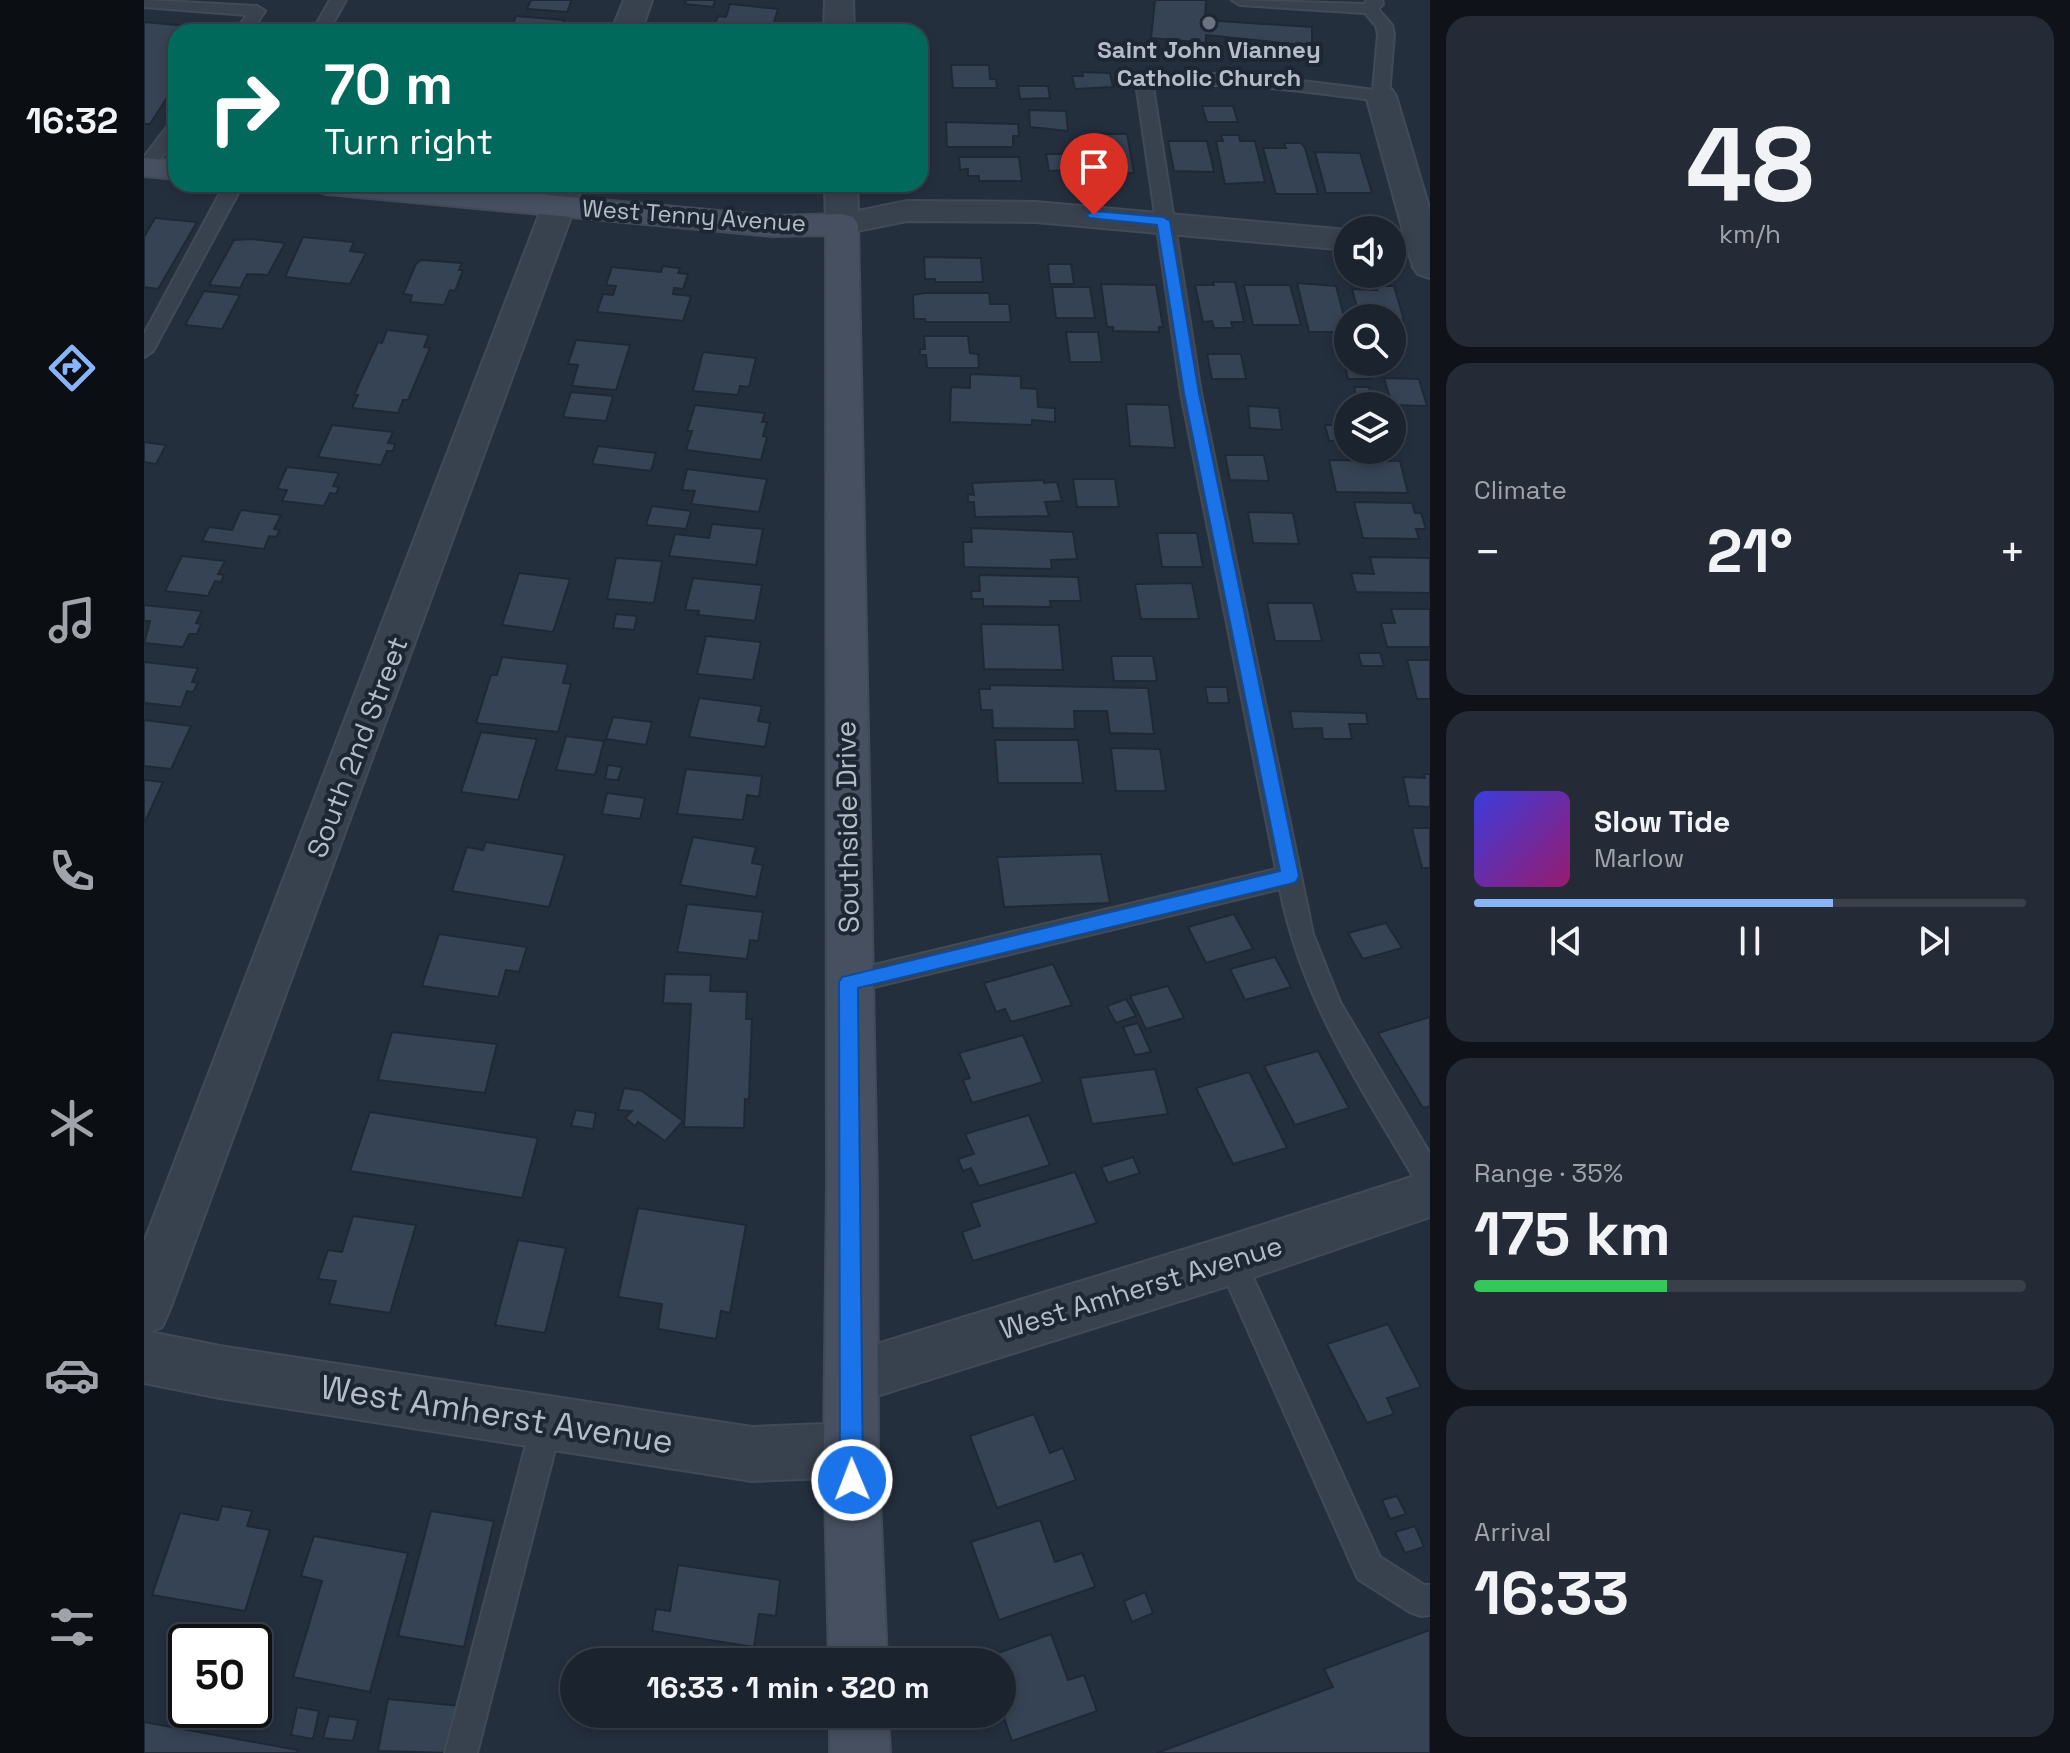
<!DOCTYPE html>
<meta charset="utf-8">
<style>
:root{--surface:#1b232e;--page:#242b36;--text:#f1f3f6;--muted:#a0a4aa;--line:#39404a;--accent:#8ab4f8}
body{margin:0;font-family:"Space Grotesk",sans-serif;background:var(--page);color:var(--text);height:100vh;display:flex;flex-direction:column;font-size:30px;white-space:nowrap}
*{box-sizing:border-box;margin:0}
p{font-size:26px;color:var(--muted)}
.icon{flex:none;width:44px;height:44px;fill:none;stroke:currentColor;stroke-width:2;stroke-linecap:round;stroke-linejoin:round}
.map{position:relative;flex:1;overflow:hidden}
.drawer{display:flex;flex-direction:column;gap:16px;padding:16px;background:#0f1319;width:640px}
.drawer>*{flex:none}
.banner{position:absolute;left:24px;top:24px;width:760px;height:168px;border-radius:24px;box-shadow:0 4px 12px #0003,0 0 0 2px var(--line);background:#00695c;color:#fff;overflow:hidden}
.fabs{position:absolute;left:1190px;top:216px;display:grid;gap:16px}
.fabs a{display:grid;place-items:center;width:72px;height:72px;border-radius:50%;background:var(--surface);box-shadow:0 4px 12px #0003,0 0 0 2px var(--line);font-size:40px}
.speed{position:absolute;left:24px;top:1624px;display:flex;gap:16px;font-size:40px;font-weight:700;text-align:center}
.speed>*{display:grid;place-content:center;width:104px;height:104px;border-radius:50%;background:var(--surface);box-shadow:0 4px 12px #0003,0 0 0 2px var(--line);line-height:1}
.speed .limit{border:4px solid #111;border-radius:12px;background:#fff;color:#111}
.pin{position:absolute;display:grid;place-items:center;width:68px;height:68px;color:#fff;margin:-82px -34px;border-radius:50% 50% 50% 0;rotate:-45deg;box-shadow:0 0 8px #0007}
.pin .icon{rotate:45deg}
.me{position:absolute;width:88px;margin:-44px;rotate:359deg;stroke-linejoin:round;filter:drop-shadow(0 0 6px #0008)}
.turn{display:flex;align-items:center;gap:28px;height:168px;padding:0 24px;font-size:36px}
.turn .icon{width:104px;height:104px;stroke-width:2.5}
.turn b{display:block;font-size:56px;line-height:68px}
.big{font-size:60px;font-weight:600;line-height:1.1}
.drawer .tile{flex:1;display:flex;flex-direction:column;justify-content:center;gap:12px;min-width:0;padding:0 28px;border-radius:24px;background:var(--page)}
.drawer .dial{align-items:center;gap:0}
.dial b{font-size:104px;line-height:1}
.song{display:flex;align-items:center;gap:24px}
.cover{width:96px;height:96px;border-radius:12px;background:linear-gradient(135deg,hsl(240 70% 55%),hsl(320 70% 35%))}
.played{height:8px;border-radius:4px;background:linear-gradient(90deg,var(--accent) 65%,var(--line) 65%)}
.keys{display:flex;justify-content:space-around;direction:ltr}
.heat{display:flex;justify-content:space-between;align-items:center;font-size:44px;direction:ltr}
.charge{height:12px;border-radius:6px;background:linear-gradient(90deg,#34c759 35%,var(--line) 0)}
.trip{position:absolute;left:416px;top:1648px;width:456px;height:80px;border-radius:40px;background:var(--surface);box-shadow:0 4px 12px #0003,0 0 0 2px var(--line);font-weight:600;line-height:80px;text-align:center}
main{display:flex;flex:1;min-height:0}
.tab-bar{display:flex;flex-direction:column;width:144px;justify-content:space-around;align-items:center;background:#0b0e12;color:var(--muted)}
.tab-bar .icon{width:56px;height:56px}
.tab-bar .on{color:var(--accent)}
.tab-bar b{font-size:36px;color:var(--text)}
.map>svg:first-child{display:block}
</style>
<main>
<nav class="tab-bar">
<b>16:32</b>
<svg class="icon on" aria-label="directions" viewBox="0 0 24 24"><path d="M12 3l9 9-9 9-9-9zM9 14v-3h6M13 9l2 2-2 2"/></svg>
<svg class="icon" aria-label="music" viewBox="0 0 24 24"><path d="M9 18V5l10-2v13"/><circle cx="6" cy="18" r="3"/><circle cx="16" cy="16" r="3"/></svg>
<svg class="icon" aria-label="phone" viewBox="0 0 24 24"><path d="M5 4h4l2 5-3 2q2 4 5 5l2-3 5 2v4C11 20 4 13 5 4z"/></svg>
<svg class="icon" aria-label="climate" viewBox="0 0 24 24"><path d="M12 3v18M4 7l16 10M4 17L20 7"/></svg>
<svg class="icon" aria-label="car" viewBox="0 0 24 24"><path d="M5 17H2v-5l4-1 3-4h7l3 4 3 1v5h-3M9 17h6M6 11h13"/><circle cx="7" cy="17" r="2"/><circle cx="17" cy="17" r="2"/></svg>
<svg class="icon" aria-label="filters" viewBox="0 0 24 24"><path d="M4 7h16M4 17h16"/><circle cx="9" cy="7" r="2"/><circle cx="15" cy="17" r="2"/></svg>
</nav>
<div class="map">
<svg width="1286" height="1753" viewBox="0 0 1286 1753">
<rect width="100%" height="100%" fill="#242f3e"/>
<g fill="#364354" stroke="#1f2835" stroke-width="2">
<polygon points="387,0 428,0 423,12 383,9"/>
<polygon points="542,0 571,0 569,7 541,4"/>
<polygon points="1011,0 1062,0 1061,20 1168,27 1168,46 1062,35 1062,43 1007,38"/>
<polygon points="586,4 634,9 628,29 571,24 574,16 582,17"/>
<polygon points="372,16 420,20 417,28 424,28 422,32 374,32 376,26 368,26"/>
<polygon points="0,22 67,28 64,32 32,32 32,84 6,124 0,124"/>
<polygon points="807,65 845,65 846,79 852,79 853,88 809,88"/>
<polygon points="938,72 966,73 969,87 931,89 928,76 939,76"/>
<polygon points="874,86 904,86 906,98 876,99"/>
<polygon points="1058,106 1089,106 1094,122 1063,122"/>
<polygon points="885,110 922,111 924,131 886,127"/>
<polygon points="802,122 874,124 875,136 869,136 869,147 803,147"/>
<polygon points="956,134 983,134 990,173 973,173 975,182 952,182 946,144 958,144"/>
<polygon points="1077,135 1095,135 1096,141 1111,141 1121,182 1081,184 1072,141 1079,141"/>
<polygon points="1024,141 1063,141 1070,172 1030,171"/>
<polygon points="1140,143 1157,143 1161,148 1174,194 1132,194 1119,148 1142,148"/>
<polygon points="1171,152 1216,153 1228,193 1182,193"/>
<polygon points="902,154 920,154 923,170 905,171"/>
<polygon points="815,157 875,157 878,181 835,181 835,176 824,176 824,169 816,170"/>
<polygon points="11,218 53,222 14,289 0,287 0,237"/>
<polygon points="159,237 210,242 206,251 222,253 206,284 141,277"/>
<polygon points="108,239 141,243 124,275 103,274 96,288 65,285 90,240"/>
<polygon points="780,257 837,258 839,282 791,282 791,279 781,279"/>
<polygon points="277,260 318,263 315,270 319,270 311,291 306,290 300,305 266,302 268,295 259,294 272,264"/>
<polygon points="904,264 927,264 930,284 906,284"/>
<polygon points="519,266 536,268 534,273 544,274 539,289 530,288 529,294 547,296 539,321 453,312 459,294 469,295 472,286 462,285 468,267 517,272"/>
<polygon points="1069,282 1091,282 1100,322 1087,322 1089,328 1070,328 1068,321 1059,322 1051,285 1070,285"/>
<polygon points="1153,283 1192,286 1201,320 1195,320 1198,332 1165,332"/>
<polygon points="957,284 1012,285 1019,327 1015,327 1015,332 969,331 969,327 963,327"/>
<polygon points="1100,285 1146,285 1157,325 1109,325"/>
<polygon points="1231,286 1250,286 1260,320 1216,318 1208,289 1233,290"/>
<polygon points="908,287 946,287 951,318 912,318"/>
<polygon points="60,291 96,295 78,329 41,325"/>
<polygon points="780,293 845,293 846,304 865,304 867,322 781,322 781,319 770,319 769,295"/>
<polygon points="243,330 285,335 280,347 286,348 264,400 259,400 254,413 208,408 214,395 210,395 234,342 238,343"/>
<polygon points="922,332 954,332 958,362 926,362"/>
<polygon points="780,336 824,336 826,353 834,354 835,368 783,368 782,355 776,355 776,349 781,349"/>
<polygon points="432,340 486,345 472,390 428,386 434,365 424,364"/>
<polygon points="559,352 612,358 605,387 596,386 594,395 549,391"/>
<polygon points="1063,354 1097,354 1102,379 1068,379"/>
<polygon points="1199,358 1204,359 1204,362 1221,362 1226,379 1204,379"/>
<polygon points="826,374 877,376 877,388 893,389 894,407 911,408 911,422 888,420 888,425 806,422 807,387 826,388"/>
<polygon points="1240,378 1275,379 1283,406 1248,405"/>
<polygon points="1210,387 1225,387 1228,399 1213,399"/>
<polygon points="427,392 469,396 462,421 419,417"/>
<polygon points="982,404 1025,405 1031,448 986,446"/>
<polygon points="551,405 621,413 618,422 623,422 619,436 623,437 617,460 542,450 548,431 543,431"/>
<polygon points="1104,406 1135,408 1138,430 1106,428"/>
<polygon points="1192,421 1204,421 1204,449 1200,449 1197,441 1185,441 1181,425 1193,425"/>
<polygon points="188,425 249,432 244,443 251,444 249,451 243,451 237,465 174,457"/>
<polygon points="0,442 22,445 12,464 0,462"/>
<polygon points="454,446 512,453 507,471 448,464"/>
<polygon points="1081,455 1120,455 1125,481 1086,480"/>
<polygon points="1185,460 1256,461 1264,493 1192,492"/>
<polygon points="143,467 195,473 189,486 195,487 192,494 186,493 180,506 138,501 143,490 133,489"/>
<polygon points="543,469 623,479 615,512 547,504 551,491 538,490"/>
<polygon points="929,479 971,479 975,507 933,507"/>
<polygon points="900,480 900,483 913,482 918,501 901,502 905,516 831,517 830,502 824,502 824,494 830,495 828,483"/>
<polygon points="1210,502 1268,503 1271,513 1277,513 1282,529 1272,529 1275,539 1219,538"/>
<polygon points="508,506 547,511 542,529 502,525"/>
<polygon points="97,510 137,515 130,529 136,530 132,537 125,536 120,549 58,541 65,527 88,530"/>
<polygon points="1104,512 1149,513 1155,544 1109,543"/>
<polygon points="568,524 619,529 612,565 525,556 531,534 565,538"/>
<polygon points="827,528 929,532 933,559 907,560 908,569 820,567 819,542 828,542"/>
<polygon points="1013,533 1053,533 1059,567 1018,567"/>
<polygon points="38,556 81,561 74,574 80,575 77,582 71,581 64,596 21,591"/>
<polygon points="1226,557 1286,558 1286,593 1212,592 1207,573 1230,574"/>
<polygon points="472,558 518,561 510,603 463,599"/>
<polygon points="375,573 426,579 409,632 358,625"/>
<polygon points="835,575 934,577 937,601 906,601 907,607 839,606 839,599 828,599 827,591 836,591"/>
<polygon points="549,578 618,585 611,621 554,615 555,611 541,610"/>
<polygon points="1048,583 1055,619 997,619 991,584"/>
<polygon points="1123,603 1169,603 1178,641 1131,641"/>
<polygon points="0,605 58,611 52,623 57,624 53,634 45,634 39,647 0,643 6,621 0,621"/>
<polygon points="1247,609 1286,609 1286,647 1243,647 1237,623 1251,623"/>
<polygon points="472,614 493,616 490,630 469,628"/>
<polygon points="837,624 915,625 919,670 840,669"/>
<polygon points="562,636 617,642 609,680 553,674"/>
<polygon points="1214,653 1236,653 1240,666 1218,666"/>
<polygon points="967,656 1009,656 1013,681 970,681"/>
<polygon points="358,657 424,664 419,683 427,684 414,732 332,723 347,675 353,675"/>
<polygon points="1263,660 1286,660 1286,699 1273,699"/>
<polygon points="0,662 54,668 48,682 54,683 49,692 43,691 37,707 0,703"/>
<polygon points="846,685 1004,688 1010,734 966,733 963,711 930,711 931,729 849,728 848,710 837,710 835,689 846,689"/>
<polygon points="1061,687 1083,687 1085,703 1064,703"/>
<polygon points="555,698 618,706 614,721 626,723 621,747 545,737"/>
<polygon points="1146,711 1222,713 1224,724 1205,724 1208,739 1179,739 1178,728 1149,729"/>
<polygon points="469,717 508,722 502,745 462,739"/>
<polygon points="0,720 47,726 27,769 0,766"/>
<polygon points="337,732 393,739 374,800 317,792"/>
<polygon points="422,736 460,741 451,775 412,770"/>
<polygon points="851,740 934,740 939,783 854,783"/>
<polygon points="967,748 1016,749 1022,791 972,791"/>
<polygon points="464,765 478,767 474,780 461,779"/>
<polygon points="542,769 618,776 615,797 603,795 599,820 533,814"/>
<polygon points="1280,774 1286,774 1286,807 1265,806 1259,777 1281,778"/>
<polygon points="0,780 19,782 0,824"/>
<polygon points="463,793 501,798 496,819 458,814"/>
<polygon points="1268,828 1286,828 1286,868 1278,868"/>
<polygon points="549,837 612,847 608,863 619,865 612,897 536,885"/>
<polygon points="342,842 421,855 405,907 308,891 323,847 339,850"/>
<polygon points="957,854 966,903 860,907 853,857"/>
<polygon points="543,904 619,912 614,941 606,940 603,959 533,952"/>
<polygon points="1090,914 1109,949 1062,963 1044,927"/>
<polygon points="1242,923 1258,948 1219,959 1204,933"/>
<polygon points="295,934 383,947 375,972 362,970 354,997 278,986"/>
<polygon points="1131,957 1147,987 1101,1000 1086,969"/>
<polygon points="909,964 928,1005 867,1022 861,1009 852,1012 840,983"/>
<polygon points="521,974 567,975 566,991 603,992 602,1019 608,1019 605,1099 601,1099 600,1128 540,1127 547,1004 519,1003"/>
<polygon points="1024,986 1040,1018 1002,1029 986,996"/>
<polygon points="982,999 992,1016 972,1023 963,1006"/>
<polygon points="1286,1017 1286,1106 1279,1108 1234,1033"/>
<polygon points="994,1023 1007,1052 991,1055 979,1027"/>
<polygon points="248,1032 353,1044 341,1093 234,1080"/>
<polygon points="879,1035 899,1082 828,1103 819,1080 826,1078 815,1053"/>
<polygon points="1174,1051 1205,1108 1151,1125 1120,1066"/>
<polygon points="1011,1069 1024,1114 948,1124 936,1078"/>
<polygon points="1105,1072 1143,1148 1089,1164 1052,1088"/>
<polygon points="480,1088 498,1091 539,1121 521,1141 494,1122 491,1126 481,1118 488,1111 474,1110"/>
<polygon points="432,1110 452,1113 449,1129 427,1126"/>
<polygon points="226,1112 394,1138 378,1198 206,1171"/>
<polygon points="885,1115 906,1165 835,1186 827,1168 819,1171 814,1159 830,1154 821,1134"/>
<polygon points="989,1157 996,1173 964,1183 957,1167"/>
<polygon points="931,1172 953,1223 829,1261 818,1232 836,1226 827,1203"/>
<polygon points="494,1208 602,1225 586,1313 577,1311 572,1339 514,1329 518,1304 474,1297"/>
<polygon points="209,1216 272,1225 246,1313 185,1304 192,1281 174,1279 184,1250 198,1252"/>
<polygon points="374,1240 422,1248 401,1333 351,1325"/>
<polygon points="1244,1324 1277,1387 1243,1398 1250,1414 1223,1423 1183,1344"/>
<polygon points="890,1414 906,1453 919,1448 932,1480 853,1508 826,1436"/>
<polygon points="1253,1496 1262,1514 1246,1519 1238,1500"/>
<polygon points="78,1506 108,1511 103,1526 126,1530 101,1611 8,1595 36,1513 74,1520"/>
<polygon points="287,1511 350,1521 320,1647 254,1636"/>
<polygon points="896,1520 911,1562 938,1553 951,1587 855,1620 827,1542"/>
<polygon points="1271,1526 1280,1547 1261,1553 1251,1532"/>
<polygon points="170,1536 264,1553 226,1692 149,1677 178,1581 157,1576"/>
<polygon points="534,1565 636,1580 632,1616 615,1614 610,1647 508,1631 512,1609 526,1611"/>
<polygon points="1001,1592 1009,1613 988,1622 980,1601"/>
<polygon points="1286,1630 1286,1753 1013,1753 1189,1687 1180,1669"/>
<polygon points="907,1634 924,1680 940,1675 953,1711 868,1741 858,1712 858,1662 841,1662 840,1658"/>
<polygon points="244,1699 317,1706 309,1753 234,1751"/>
<polygon points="153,1707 175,1711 169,1739 147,1735"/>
<polygon points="185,1716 214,1720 209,1741 179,1738"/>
<polygon points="0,1722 154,1750 153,1753 0,1753"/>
</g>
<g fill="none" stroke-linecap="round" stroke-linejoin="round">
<defs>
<g id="service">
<polygon points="0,0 113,6 121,11 107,32 91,32 103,15 0,7"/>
<polygon points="186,0 202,0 184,32 168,32"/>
<path d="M1088 0 1221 4 1222 0H1238L1239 4 1234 9 1248 25 1250 34 1245 96 1237 101C1161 91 1085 80 1009 87L1057 393 1169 934 1196 1002 1286 1154V1192L1276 1188C1219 1090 1158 1002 1136 889L705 993 696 990 692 982 696 974 705 971 1132 869 1037 393 992 83C1017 60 1190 85 1229 90L1234 34 1232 26 1221 13 1096 5Z"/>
<polygon points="32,122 32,138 7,171 0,172 0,157 26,123"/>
<polygon points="81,184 99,184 9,351 0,357 0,334"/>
<polygon points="1087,1247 1097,1251 1236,1557 1280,1585 1286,1585 1286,1615 1277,1616 1266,1612 1214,1579 1073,1260 1077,1251"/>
<polygon points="403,1407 413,1412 418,1422 333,1753 301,1753 388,1422 393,1412"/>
</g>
<g id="minor">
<polygon points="480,0 508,0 497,32 467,32"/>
<polygon points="681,0 709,0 710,32 680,32"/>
<polygon points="1237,87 1248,90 1252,96 1286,211 1286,278 1274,274 1269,267 1222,96 1226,90"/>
<polygon points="407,184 439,184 26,1309 18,1327 6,1332 76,1346 608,1427 707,1423 726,1431 734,1450 726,1469 707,1477 608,1481 76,1398 0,1383 0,1242"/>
<polygon points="681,184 713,184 714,211 763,201 892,202 1204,230 1204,250 892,222 763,221 698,234 687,231 682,224"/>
<polygon points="1286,1171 1286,1217 1087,1285 707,1404 688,1397 681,1378 688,1359 707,1352 1087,1235"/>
</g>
<g id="secondary">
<polygon points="0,158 32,161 32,179 0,176"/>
<polygon points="167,184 286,184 629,216 698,214 709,217 714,224 733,1187 734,1450 743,1662 685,1662 680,1450 683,1187 682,235 629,236 183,194 172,191"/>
<polygon points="686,1714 744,1714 746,1753 686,1753"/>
</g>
</defs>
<use href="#service" stroke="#414a57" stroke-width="4"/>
<use href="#minor" stroke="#414a57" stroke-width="4"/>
<use href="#secondary" stroke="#414a57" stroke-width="4"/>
<use href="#service" fill="#38414e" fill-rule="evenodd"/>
<use href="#minor" fill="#38414e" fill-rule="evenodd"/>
<use href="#secondary" fill="#465061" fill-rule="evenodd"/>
</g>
<polygon fill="#1a73e8" stroke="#114b97" stroke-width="2" points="950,211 1019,217 1026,221 1055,393 1155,876 1152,882 1146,884 714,988 719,1480 716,1488 708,1491 700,1488 696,1480 695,982 698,977 1136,871 1040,393 1013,225 945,218 943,215"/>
<circle fill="#6b7280" stroke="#1d2633" stroke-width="3" cx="1065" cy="23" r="8"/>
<g text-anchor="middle" stroke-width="8" stroke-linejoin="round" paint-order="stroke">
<g font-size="24" font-weight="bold" fill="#b4bcc9" stroke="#1d2633">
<text x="1065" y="58">Saint John Vianney<tspan x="1065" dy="28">Catholic Church</tspan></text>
</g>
<g font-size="24" fill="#b4bcc9" stroke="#1d2633">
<text transform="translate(550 216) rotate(4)" y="8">West Tenny Avenue</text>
</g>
<g font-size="28" fill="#b4bcc9" stroke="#1d2633">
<text transform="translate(213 747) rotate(-69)" y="10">South 2nd Street</text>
<text transform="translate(703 827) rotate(-91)" y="10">Southside Drive</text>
<text transform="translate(997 1287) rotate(-17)" y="10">West Amherst Avenue</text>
</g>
<g font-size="34" fill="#b4bcc9" stroke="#1d2633">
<text transform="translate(353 1414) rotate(9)" y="12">West Amherst Avenue</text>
</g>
</g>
</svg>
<div class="fabs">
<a><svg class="icon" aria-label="sound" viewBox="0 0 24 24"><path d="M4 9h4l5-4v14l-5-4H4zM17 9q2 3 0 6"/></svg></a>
<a><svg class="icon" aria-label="search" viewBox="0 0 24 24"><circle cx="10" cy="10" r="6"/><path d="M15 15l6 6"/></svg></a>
<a><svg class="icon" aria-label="layers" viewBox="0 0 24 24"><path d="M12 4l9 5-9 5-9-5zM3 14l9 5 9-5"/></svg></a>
</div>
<div class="speed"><div class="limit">50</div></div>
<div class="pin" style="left:950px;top:215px;background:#d93025"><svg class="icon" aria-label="arrive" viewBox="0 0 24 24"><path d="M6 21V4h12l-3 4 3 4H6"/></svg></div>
<svg class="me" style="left:708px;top:1480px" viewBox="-20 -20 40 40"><circle r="17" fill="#1a73e8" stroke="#fff" stroke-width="3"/><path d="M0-11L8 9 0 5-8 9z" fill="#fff"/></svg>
<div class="trip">16:33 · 1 min · 320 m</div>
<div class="banner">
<div class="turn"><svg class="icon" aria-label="right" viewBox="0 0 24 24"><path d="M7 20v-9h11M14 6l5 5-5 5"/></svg><div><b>70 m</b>Turn right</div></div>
</div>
</div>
<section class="drawer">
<div class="tile dial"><b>48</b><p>km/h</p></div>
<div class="tile"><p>Climate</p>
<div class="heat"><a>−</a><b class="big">21°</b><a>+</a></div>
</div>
<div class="tile">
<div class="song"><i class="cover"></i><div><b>Slow Tide</b><p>Marlow</p></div></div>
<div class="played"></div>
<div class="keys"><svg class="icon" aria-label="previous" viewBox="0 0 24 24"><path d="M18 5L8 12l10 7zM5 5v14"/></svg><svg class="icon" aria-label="pause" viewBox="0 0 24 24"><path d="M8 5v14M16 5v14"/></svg><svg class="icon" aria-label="next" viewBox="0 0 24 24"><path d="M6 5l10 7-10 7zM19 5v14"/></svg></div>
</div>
<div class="tile"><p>Range · 35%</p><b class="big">175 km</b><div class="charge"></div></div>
<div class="tile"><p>Arrival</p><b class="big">16:33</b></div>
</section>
</main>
